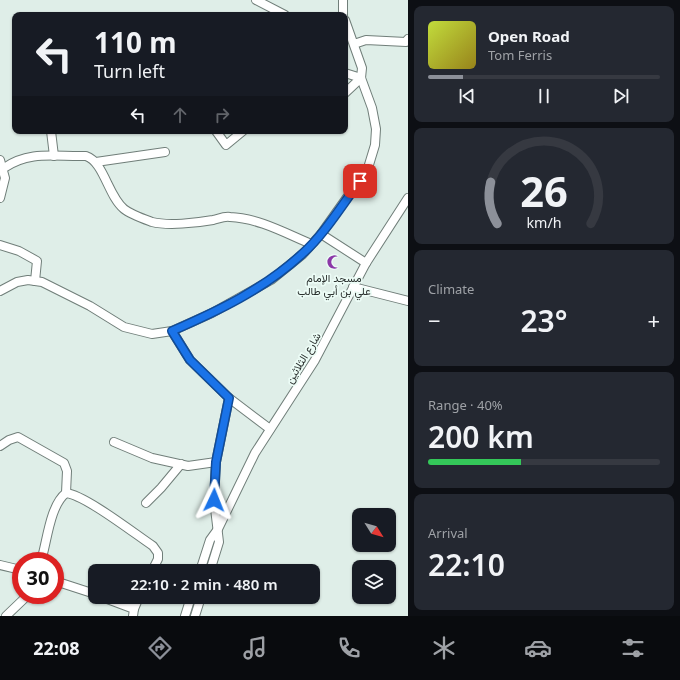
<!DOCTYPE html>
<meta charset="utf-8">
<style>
:root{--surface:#171b24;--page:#242831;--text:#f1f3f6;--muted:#9ea1a6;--line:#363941;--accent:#8c9099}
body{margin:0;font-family:"Noto Sans",Vazirmatn,sans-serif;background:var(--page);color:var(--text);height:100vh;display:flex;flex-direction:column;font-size:15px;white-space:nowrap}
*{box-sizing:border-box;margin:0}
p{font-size:13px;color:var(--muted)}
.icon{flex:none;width:22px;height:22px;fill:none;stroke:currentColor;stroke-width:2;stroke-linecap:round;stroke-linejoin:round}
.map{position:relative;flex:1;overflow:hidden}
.drawer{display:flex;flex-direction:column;gap:6px;padding:6px;background:#0d0f14;width:272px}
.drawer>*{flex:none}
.top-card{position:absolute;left:12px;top:12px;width:336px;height:122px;border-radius:8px;box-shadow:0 1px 3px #0004;background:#171b24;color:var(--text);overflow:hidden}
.needle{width:26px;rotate:127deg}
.buttons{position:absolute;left:352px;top:508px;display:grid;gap:8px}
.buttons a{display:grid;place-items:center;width:44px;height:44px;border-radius:8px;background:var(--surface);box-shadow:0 1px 3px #0004;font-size:20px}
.speed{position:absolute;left:12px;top:552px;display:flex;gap:8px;font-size:20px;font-weight:700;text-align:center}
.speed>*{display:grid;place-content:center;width:52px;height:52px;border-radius:50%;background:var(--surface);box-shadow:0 1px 3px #0004;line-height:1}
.speed .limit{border:6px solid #d22;background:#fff;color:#111}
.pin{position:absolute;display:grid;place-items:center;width:34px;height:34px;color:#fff;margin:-17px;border-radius:8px;box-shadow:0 2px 6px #0006}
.me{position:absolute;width:44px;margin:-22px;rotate:2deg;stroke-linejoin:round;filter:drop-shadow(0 0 3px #0008)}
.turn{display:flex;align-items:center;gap:14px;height:84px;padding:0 16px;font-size:18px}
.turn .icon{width:52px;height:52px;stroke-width:2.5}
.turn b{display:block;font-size:28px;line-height:34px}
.lanes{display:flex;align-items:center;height:38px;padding:0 16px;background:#0003;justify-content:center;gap:20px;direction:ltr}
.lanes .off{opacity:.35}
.big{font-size:30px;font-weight:600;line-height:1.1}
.drawer .widget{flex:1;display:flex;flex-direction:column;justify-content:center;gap:6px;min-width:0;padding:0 14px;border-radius:8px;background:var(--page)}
.drawer .dial{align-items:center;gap:0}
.dial svg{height:104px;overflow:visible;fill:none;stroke:var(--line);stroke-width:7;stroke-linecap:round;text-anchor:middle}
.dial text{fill:var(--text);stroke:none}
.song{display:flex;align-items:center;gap:12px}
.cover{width:48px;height:48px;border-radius:6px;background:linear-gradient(135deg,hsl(70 70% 55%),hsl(50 70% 35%))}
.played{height:4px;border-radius:2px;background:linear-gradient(90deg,var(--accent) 15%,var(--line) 15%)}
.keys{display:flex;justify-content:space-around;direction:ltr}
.heat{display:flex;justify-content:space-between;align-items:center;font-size:22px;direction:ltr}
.charge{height:6px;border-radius:3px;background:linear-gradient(90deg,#34c759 40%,var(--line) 0)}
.trip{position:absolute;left:88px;top:564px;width:232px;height:40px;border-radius:8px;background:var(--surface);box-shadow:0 1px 3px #0004;font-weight:600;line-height:40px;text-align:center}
.menu{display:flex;height:64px;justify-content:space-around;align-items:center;background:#090b0e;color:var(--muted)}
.menu .icon{width:28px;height:28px}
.menu .on{color:var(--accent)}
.menu b{font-size:18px;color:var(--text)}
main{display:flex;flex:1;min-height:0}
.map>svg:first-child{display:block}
</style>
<main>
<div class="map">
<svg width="408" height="616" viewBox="0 0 408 616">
<rect width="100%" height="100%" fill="#dfeee8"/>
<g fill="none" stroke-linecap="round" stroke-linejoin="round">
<defs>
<g id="minor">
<polyline points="256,0 285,15"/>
<polyline points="343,0 343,15"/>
<polyline points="354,44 366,40 406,42 408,39"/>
<polyline points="345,73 361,78"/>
<polyline points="345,93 361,78"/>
<polyline points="51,131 54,156"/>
<polyline points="216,131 226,145 243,131"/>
<polyline points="0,160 5,178 0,198"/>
<polyline points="96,162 165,152"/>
<path d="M4 168C30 150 56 157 86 156 104 162 108 196 124 209 130 214 144 219 152 222 168 226 196 223 213 220 218 219 224 216 230 217 258 218 285 233 311 244"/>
<polyline points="321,234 366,263"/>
<polyline points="0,245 19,251 37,261 35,281"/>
<polyline points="353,287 408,301"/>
<polyline points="0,291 17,282 28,280 42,282 90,306 124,327 152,334 172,331 212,313 271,280 303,254 321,234 368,168 375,145 376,129 372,108 361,78 362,68 345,20"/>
<polyline points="172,331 190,360 229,398 270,429"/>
<polyline points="114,442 152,458 188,466 216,462"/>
<polyline points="0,446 9,440 18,437 64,463 67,471 66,493"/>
<polyline points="146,503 161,488 181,464"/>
<path d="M41 561C47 542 50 505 66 493 85 495 135 534 153 546L158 553V559L152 571"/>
<polyline points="0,565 21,570"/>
<polyline points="200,571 210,540 218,529 255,453 315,360 366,263 408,198"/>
<polyline points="210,571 219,542 214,500 216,462 229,398"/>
<polyline points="55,581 95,594"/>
<polyline points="102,597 134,609 133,616"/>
<polyline points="134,609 139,597"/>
<polyline points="6,616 28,595"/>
<polyline points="185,616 191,597"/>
<polyline points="195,616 201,597"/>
</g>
</defs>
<use href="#minor" stroke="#707e79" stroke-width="10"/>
<use href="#minor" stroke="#fff" stroke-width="8"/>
</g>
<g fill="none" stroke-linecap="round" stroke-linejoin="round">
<defs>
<path id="route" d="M214 500 216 462 229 398 190 360 172 331C218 311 264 289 301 255 324 235 342 205 360 181"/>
</defs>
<use href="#route" stroke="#114b97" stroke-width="10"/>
<use href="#route" stroke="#1a73e8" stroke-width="7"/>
</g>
<defs>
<symbol id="mosque-bare" viewBox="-9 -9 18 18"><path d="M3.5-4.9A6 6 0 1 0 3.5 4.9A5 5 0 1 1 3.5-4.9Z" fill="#8b38a7" stroke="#ecfcf6" stroke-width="2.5" paint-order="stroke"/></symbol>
</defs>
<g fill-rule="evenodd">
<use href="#mosque-bare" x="324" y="252" width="20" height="20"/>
</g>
<g text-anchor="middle" stroke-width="3.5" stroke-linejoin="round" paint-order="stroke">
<g font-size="11" fill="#2b312f" stroke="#ecfcf6">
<text x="334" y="282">مسجد الإمام<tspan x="334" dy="13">علي بن أبي طالب</tspan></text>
</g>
<g font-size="11" fill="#2b312f" stroke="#ecfcf6">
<text transform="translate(303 358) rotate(-59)" y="4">شارع الثلاثين</text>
</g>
</g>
</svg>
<div class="buttons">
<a><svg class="needle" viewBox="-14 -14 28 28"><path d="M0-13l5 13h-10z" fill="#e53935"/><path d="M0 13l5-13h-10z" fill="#9ea1a6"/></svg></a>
<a><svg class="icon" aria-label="layers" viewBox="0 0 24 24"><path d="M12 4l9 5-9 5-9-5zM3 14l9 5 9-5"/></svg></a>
</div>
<div class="speed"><div class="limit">30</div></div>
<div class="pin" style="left:360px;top:181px;background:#d93025"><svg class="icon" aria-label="arrive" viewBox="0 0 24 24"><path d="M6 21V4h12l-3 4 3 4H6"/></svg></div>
<svg class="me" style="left:214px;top:500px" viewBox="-20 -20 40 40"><path d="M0-17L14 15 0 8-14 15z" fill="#1a73e8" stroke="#fff" stroke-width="4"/></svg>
<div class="trip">22:10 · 2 min · 480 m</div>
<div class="top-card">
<div class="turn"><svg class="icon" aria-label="left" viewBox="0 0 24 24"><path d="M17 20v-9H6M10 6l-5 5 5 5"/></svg><div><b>110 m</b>Turn left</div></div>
<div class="lanes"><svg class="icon" aria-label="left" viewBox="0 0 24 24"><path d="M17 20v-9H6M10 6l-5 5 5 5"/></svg><svg class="icon off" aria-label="ahead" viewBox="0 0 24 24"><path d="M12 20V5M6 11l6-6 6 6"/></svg><svg class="icon off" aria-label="right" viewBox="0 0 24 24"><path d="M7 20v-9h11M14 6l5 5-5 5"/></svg></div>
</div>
</div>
<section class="drawer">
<div class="widget">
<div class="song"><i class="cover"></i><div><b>Open Road</b><p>Tom Ferris</p></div></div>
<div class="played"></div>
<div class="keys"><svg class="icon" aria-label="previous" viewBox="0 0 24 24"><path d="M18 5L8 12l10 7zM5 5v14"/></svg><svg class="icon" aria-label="pause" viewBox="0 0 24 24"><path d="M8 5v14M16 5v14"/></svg><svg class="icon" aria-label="next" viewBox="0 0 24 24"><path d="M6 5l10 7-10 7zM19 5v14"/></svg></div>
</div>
<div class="widget dial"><svg viewBox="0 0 100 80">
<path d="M14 69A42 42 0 1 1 86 69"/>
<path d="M14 69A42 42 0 0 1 9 37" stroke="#8c9099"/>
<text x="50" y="56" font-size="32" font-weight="700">26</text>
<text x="50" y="72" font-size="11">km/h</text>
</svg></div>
<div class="widget"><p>Climate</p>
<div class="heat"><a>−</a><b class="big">23°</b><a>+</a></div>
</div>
<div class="widget"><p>Range · 40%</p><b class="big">200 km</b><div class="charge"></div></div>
<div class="widget"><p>Arrival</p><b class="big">22:10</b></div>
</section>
</main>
<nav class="menu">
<b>22:08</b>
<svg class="icon on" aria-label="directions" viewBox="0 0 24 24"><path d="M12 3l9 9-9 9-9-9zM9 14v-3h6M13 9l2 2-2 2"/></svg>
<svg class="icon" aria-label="music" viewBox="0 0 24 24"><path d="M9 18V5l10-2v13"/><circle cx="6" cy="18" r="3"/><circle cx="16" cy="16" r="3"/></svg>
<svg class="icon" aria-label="phone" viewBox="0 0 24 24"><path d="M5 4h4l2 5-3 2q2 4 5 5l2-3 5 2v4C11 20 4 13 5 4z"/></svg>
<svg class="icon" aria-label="climate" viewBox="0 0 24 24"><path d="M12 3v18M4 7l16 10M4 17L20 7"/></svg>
<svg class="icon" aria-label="car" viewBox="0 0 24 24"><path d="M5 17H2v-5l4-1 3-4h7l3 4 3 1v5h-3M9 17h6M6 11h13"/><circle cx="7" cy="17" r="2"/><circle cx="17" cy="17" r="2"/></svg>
<svg class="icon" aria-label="filters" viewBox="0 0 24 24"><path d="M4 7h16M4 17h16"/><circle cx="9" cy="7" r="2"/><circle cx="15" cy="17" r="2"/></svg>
</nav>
